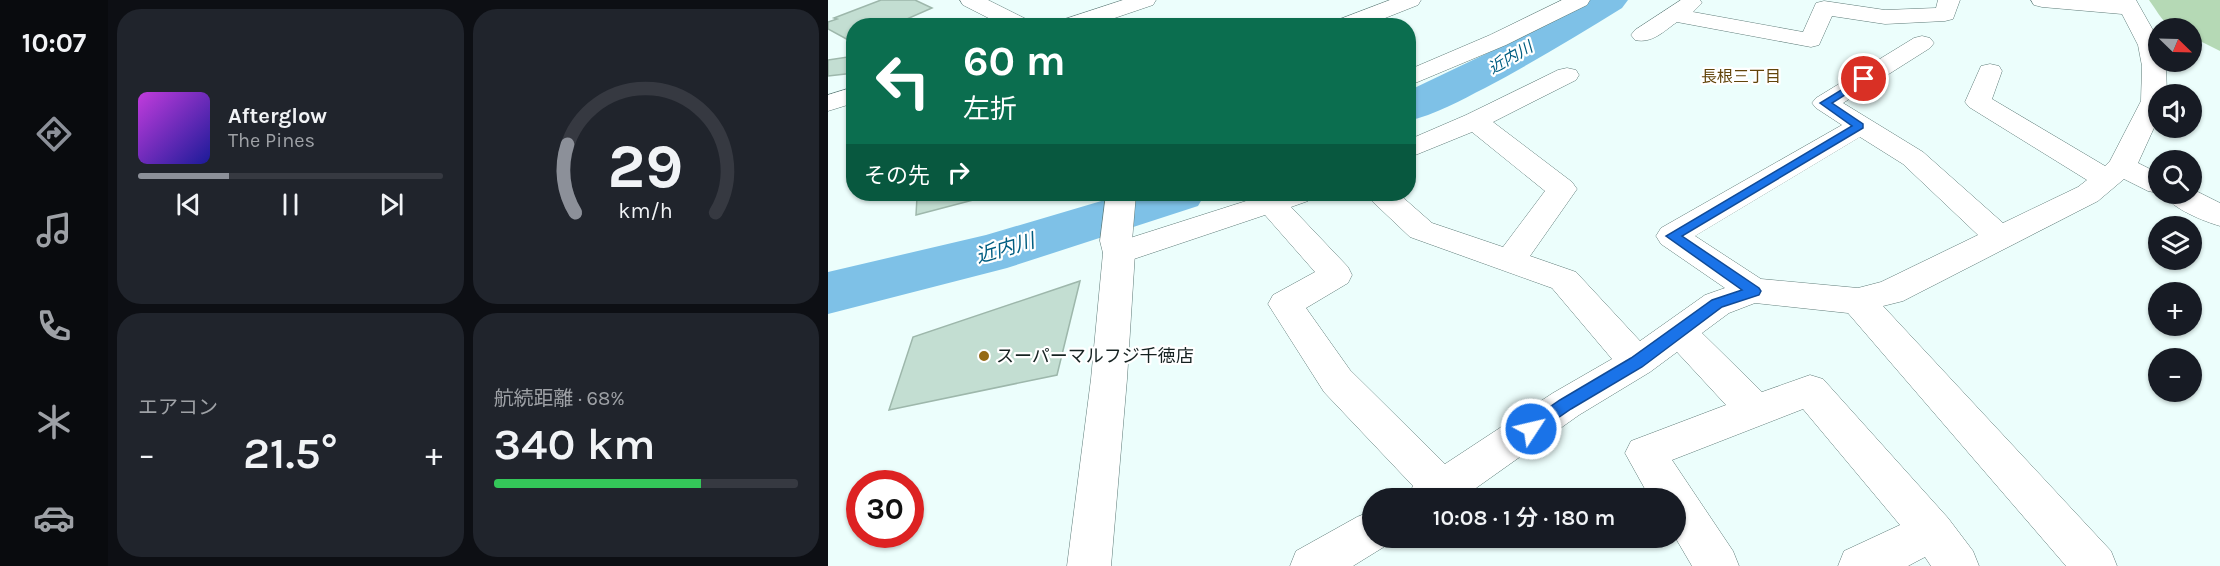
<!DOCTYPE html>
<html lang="ja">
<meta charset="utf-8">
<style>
:root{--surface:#171b24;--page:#20242c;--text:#f1f3f6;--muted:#9ea1a6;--line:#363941;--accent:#8c9099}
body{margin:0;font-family:Karla,"Noto Sans JP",sans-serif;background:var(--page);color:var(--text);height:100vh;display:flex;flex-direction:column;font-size:22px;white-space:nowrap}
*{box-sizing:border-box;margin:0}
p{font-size:20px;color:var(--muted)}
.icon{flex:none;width:33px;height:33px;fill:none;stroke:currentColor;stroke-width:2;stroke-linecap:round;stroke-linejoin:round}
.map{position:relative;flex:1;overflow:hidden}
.side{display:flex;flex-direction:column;gap:9px;padding:9px;background:#0d0f14;width:720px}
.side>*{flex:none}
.hud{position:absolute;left:18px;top:18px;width:570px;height:183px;border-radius:24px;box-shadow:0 2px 4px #0004;background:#0b6e4f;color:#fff;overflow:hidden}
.needle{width:39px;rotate:113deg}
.buttons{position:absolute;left:1320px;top:18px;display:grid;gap:12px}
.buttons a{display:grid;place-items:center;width:54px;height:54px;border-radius:50%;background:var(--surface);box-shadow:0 2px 4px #0004;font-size:30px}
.speed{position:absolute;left:18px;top:470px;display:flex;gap:12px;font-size:30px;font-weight:700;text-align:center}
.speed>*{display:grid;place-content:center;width:78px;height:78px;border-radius:50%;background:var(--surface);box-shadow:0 2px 4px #0004;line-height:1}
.speed .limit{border:9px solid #d22;background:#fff;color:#111}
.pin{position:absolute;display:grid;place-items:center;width:51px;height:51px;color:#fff;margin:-26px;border:3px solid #fff;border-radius:50%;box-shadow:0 2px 6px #0007}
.me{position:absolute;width:66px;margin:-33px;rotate:55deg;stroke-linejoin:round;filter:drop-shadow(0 0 4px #0008)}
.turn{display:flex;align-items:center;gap:21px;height:126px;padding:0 18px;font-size:27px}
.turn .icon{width:78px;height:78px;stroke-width:2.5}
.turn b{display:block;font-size:42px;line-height:51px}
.then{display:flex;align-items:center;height:57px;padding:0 18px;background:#0003;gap:12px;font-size:22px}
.big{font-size:45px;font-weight:600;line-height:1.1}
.side .card{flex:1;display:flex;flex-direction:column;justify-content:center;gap:9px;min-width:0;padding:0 21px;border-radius:24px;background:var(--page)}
.side .dial{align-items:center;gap:0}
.dial svg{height:156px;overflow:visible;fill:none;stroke:var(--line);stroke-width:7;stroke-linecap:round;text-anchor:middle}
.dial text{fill:var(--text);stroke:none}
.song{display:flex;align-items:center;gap:18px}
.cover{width:72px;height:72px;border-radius:9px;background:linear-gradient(135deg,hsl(290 70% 55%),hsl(240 70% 35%))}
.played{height:6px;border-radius:3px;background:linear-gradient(90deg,var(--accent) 30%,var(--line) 30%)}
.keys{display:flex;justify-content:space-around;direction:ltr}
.heat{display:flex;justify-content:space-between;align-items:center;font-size:33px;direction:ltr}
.charge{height:9px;border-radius:4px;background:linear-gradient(90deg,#34c759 68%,var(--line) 0)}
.side .tiles{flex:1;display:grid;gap:9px;grid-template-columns:repeat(2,1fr)}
.trip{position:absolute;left:534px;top:488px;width:324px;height:60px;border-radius:30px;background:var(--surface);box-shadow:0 2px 4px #0004;font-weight:600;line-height:60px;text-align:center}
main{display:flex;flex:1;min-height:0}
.dock{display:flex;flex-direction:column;width:108px;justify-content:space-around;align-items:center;background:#090b0e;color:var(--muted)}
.dock .icon{width:42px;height:42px}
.dock .current{color:var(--accent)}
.dock b{font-size:27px;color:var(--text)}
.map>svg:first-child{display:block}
</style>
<main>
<nav class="dock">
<b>10:07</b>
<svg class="icon current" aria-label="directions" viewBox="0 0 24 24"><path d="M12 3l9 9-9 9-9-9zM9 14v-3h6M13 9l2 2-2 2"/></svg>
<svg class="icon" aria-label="music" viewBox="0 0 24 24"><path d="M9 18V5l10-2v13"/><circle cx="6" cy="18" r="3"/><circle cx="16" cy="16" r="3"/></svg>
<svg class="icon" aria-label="phone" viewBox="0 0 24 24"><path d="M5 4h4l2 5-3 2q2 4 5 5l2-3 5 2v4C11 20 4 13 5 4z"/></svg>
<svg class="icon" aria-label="climate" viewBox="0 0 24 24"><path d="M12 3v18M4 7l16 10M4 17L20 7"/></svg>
<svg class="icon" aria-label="car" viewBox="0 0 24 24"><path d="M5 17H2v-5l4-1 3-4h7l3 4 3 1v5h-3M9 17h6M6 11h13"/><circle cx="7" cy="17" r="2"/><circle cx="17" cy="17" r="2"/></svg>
</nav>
<section class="side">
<div class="tiles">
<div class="card">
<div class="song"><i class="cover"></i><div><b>Afterglow</b><p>The Pines</p></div></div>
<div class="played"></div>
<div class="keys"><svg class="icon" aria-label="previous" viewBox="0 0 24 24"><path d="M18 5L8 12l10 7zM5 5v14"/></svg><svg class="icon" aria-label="pause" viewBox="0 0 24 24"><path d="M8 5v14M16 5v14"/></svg><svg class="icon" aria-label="next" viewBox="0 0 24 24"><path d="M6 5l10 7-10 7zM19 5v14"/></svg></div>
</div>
<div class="card dial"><svg viewBox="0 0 100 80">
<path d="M14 69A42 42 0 1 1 86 69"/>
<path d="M14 69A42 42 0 0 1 10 34" stroke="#8c9099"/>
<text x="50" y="56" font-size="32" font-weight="700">29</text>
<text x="50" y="72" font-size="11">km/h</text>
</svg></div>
<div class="card"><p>エアコン</p>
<div class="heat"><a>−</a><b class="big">21.5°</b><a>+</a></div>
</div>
<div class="card"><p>航続距離 · 68%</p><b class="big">340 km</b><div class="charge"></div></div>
</div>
</section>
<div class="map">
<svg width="1392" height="566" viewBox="0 0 1392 566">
<rect width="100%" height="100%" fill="#ecfefc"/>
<path fill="#b5d9b5" d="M1321 0H1392V51L1364 37V28C1335 28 1337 22 1321 0Z"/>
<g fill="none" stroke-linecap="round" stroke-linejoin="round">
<g fill="#7ec1e7" fill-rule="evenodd">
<path d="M754 0H800L794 8C749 36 704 63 657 88 633 100 607 115 580 121V91L668 49Z"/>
<polygon points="297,194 377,194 370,206 179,268 0,314 0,272 158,235"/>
</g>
</g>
<g fill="#c3ded2" stroke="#9db7ab" stroke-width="1.5">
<polygon points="53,0 87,0 104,8 63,26 26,26 24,42 0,29 0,22 9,19 6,18"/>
<polygon points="26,56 26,73 0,76 0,60"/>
<polygon points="104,194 168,194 88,215 89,197"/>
<polygon points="252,281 229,375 61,410 85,337"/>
</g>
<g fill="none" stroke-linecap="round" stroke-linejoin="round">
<defs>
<g id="minor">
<polygon points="562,0 593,0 590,5 537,26 504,26 507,21"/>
<polygon points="734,0 762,0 759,5 678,45 580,86 580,70 662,35"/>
<path d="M853 0H872L874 3 865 12 975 32 988 3 996 1 1057 10 1108 8 1110 0H1132L1125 19 1117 21 1057 24 1004 16 991 45 983 47 849 22C836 31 824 44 807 40L803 35 807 30Z"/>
<path d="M1203 0H1308L1330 39V62H1337L1338 66 1339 94H1330V119L1310 163 1330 173V193L1320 191 1296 179 1270 201 1075 301 1055 306 1283 551 1289 566H1238L1020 313 927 303 901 313 874 333 934 392 982 375 995 379 1120 518 1145 551 1151 566H1103L1097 557 1080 566H1010L1016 551 1072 525 975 409 844 460 905 551 911 566H864L847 537 848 498H822L797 453 803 441 898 405 849 352 822 372 751 415 634 498H579L585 486 496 392 440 304 445 295 487 272 437 215 291 264 280 261 275 253 280 245 440 194H484L480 201 463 207 520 267 524 275 520 283 478 308 522 370 617 464 725 393 784 359 724 288 582 237 544 201 540 194H571L604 223 675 247 717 191 644 132 580 158V140L638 115 730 70 739 68 748 70 751 75 748 80 665 122 744 182 749 189 702 256 748 272 812 341 877 295 897 288 833 244 828 236 833 228 1014 125 988 108 984 103 988 98 1086 38 1094 36 1102 38 1106 43 1102 48 1015 103 1095 152 1175 223 1250 187 1259 180 1141 107 1137 102 1153 66 1162 64 1171 66 1174 71 1164 99 1277 166 1282 161 1313 101 1314 66 1310 45 1294 14 1214 7 1206 5ZM1032 137 1075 164 1150 235 1053 282 1030 288 933 279 867 236Z"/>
<path d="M1364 189 1392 203V226C1375 221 1345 209 1335 194H1364Z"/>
<polygon points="544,511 544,537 563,537 559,545 525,566 462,566 468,551 529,517"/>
</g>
<g id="tertiary">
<polygon points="132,0 160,0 202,21 205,26 176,26 135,5"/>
<polygon points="295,0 328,0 325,5 263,26 228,26 231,21"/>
<polygon points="26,87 26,103 0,111 0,95"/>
<polygon points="278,194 308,194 304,241 307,253 299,379 283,566 239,566 263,379 275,253 272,241"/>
</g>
</defs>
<use href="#minor" stroke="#5e7b78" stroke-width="1"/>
<use href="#tertiary" stroke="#5e7b78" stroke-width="1"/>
<use href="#minor" fill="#fff" fill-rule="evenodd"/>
<use href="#tertiary" fill="#fff" fill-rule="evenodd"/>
</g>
<polygon fill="#1a73e8" stroke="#114b97" stroke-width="1.5" points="1036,76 1039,77 1039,81 1004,103 1035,124 1035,128 854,236 931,288 933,291 931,295 894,307 814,367 743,409 708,433 703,435 697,433 695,429 697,424 732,400 803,358 884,300 914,290 838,236 1024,126 992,103"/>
<circle fill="#956a16" stroke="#fff" stroke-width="2" cx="156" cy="356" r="6"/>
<g text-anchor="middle" stroke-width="4.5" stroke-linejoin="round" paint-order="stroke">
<g font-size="16" font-style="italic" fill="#005d81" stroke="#fff">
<text transform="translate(682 57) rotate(-30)" y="6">近内川</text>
</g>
<g font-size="16" fill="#62440a" stroke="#fff">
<text x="913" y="82">長根三丁目</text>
</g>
<g font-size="18" fill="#152120" stroke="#fff" text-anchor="start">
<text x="168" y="362">スーパーマルフジ千徳店</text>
</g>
<g font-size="20" font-style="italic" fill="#005d81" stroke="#fff">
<text transform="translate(177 248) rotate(-16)" y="7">近内川</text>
</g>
</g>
</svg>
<div class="buttons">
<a><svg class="needle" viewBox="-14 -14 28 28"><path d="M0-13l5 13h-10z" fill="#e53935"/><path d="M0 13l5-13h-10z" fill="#9ea1a6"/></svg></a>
<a><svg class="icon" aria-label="sound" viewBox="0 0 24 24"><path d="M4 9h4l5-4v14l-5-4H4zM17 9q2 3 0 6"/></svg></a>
<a><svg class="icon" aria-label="search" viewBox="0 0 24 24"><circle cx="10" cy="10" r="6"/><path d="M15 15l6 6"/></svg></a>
<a><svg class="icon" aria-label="layers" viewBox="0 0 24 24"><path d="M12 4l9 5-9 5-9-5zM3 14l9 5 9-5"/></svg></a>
<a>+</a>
<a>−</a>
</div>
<div class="speed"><div class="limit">30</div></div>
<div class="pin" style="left:1036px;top:79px;background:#d93025"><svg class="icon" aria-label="arrive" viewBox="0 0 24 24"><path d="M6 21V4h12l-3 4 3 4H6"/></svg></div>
<svg class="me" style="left:703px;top:429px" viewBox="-20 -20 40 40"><circle r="17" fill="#1a73e8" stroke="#fff" stroke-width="3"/><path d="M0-11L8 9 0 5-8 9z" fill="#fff"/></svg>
<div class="trip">10:08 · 1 分 · 180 m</div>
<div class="hud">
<div class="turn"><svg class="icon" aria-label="left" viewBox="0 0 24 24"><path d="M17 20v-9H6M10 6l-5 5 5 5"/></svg><div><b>60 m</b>左折</div></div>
<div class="then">その先<svg class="icon" aria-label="right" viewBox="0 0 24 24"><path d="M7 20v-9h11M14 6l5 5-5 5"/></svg></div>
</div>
</div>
</main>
